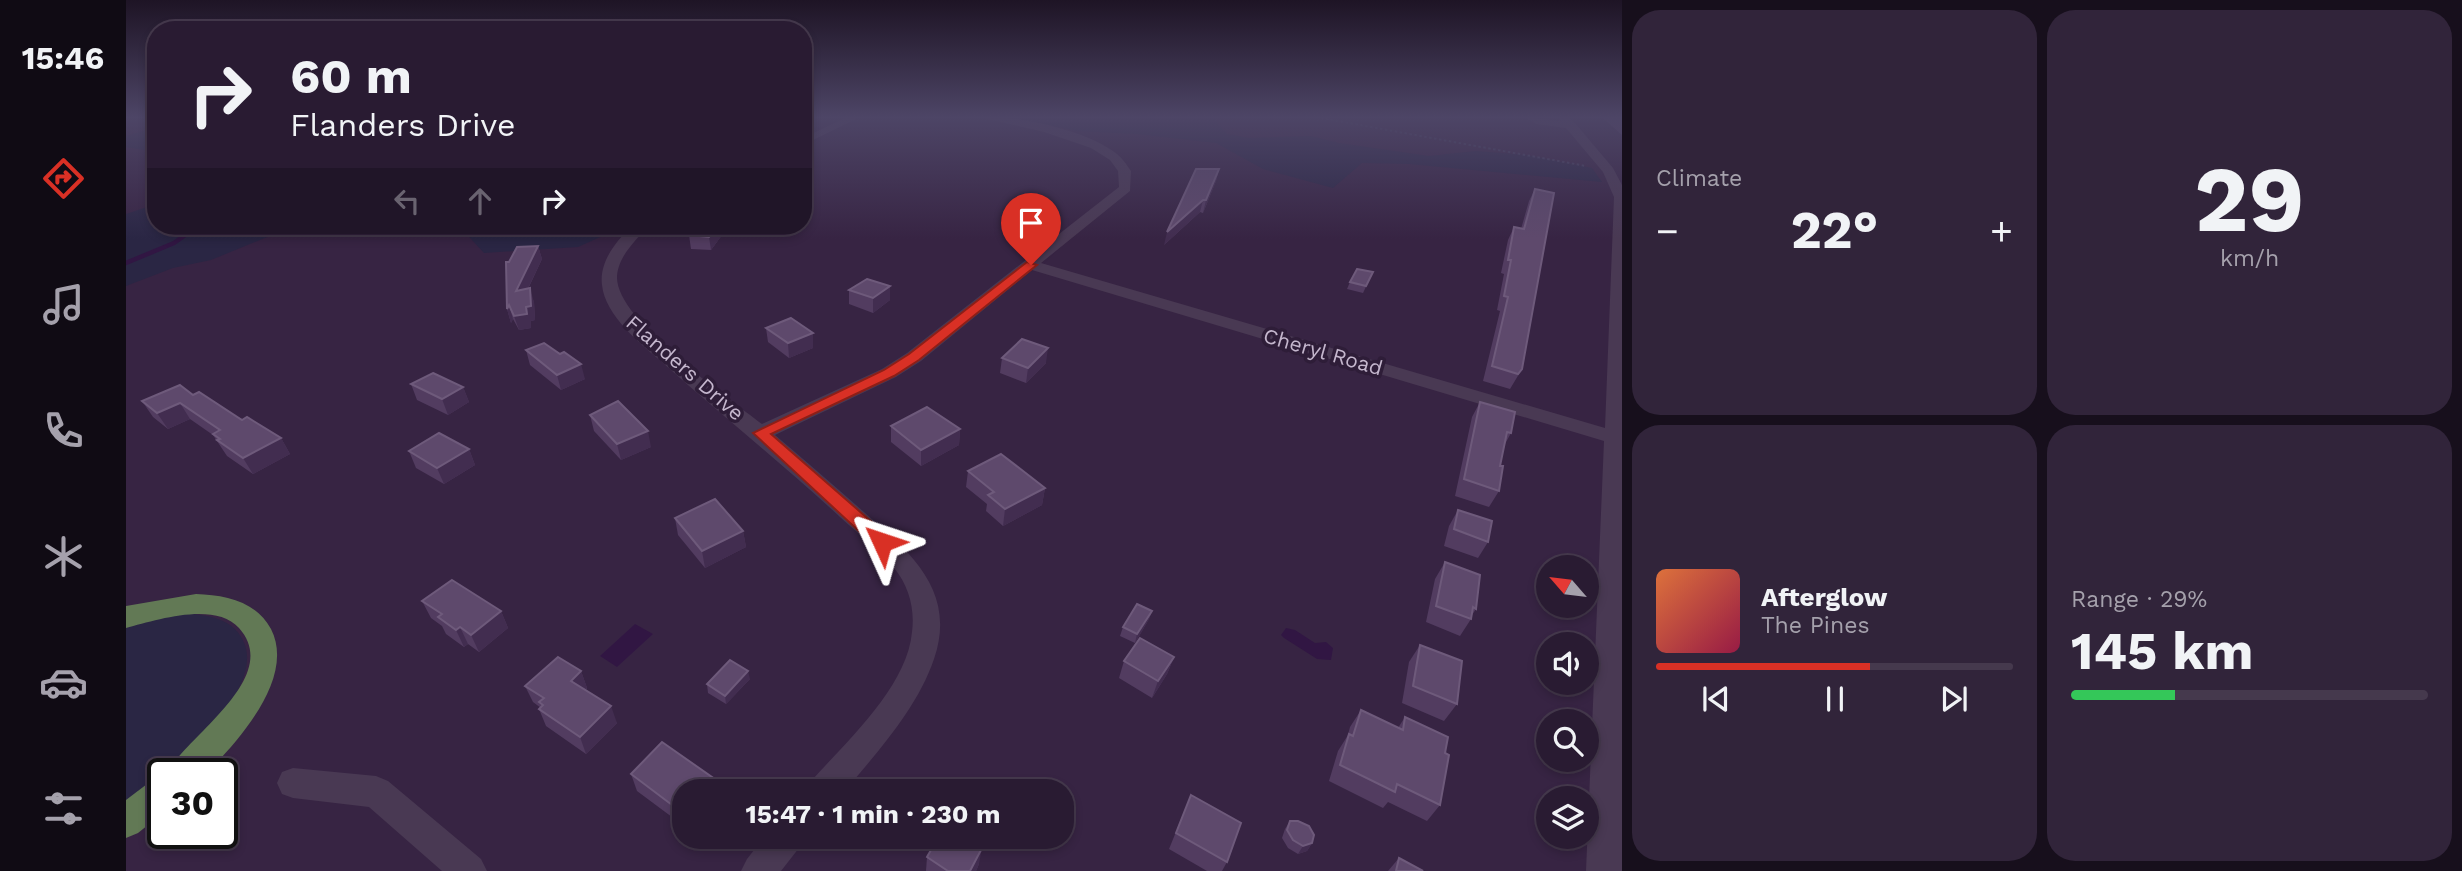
<!DOCTYPE html>
<meta charset="utf-8">
<style>
:root{--surface:#291b32;--page:#31243a;--text:#f1f3f6;--muted:#a5a1ac;--line:#45394d;--accent:#d93025}
body{margin:0;font-family:"Work Sans",sans-serif;background:var(--page);color:var(--text);height:100vh;display:flex;flex-direction:column;font-size:26px;white-space:nowrap}
*{box-sizing:border-box;margin:0}
p{font-size:23px;color:var(--muted)}
.icon{flex:none;width:38px;height:38px;fill:none;stroke:currentColor;stroke-width:2;stroke-linecap:round;stroke-linejoin:round}
.map{position:relative;flex:1;overflow:hidden}
.details{display:flex;flex-direction:column;gap:10px;padding:10px;background:#170f1c;width:840px}
.details>*{flex:none}
.banner{position:absolute;left:21px;top:21px;width:665px;height:214px;border-radius:28px;box-shadow:0 4px 10px #0003,0 0 0 2px var(--line);background:#291b32;color:var(--text);overflow:hidden}
.needle{width:46px;rotate:298deg}
.tools{position:absolute;left:1410px;top:555px;display:grid;gap:14px}
.tools a{display:grid;place-items:center;width:63px;height:63px;border-radius:50%;background:var(--surface);box-shadow:0 4px 10px #0003,0 0 0 2px var(--line);font-size:35px}
.speed{position:absolute;left:21px;top:758px;display:flex;gap:14px;font-size:35px;font-weight:700;text-align:center}
.speed>*{display:grid;place-content:center;width:91px;height:91px;border-radius:50%;background:var(--surface);box-shadow:0 4px 10px #0003,0 0 0 2px var(--line);line-height:1}
.speed .limit{border:4px solid #111;border-radius:10px;background:#fff;color:#111}
.pin{position:absolute;display:grid;place-items:center;width:60px;height:60px;color:#fff;margin:-72px -30px;border-radius:50% 50% 50% 0;rotate:-45deg;box-shadow:0 0 7px #0007}
.pin .icon{rotate:45deg}
.me{position:absolute;width:77px;margin:-38px;rotate:312deg;stroke-linejoin:round;filter:drop-shadow(0 0 5px #0008)}
.turn{display:flex;align-items:center;gap:24px;height:147px;padding:0 28px;font-size:32px}
.turn .icon{width:91px;height:91px;stroke-width:2.5}
.turn b{display:block;font-size:49px;line-height:60px}
.lanes{display:flex;align-items:center;height:66px;padding:0 28px;background:#0003;justify-content:center;gap:35px;direction:ltr}
.lanes .off{opacity:.35}
.big{font-size:52px;font-weight:700;line-height:1.1}
.details .card{flex:1;display:flex;flex-direction:column;justify-content:center;gap:10px;min-width:0;padding:0 24px;border-radius:28px;background:var(--page)}
.details .dial{align-items:center;gap:0}
.dial b{font-size:91px;line-height:1}
.song{display:flex;align-items:center;gap:21px}
.cover{width:84px;height:84px;border-radius:10px;background:linear-gradient(135deg,hsl(20 70% 55%),hsl(340 70% 35%))}
.played{height:7px;border-radius:4px;background:linear-gradient(90deg,var(--accent) 60%,var(--line) 60%)}
.keys{display:flex;justify-content:space-around;direction:ltr}
.heat{display:flex;justify-content:space-between;align-items:center;font-size:38px;direction:ltr}
.charge{height:10px;border-radius:5px;background:linear-gradient(90deg,#34c759 29%,var(--line) 0)}
.details .tiles{flex:1;display:grid;gap:10px;grid-template-columns:repeat(2,1fr)}
.trip{position:absolute;left:546px;top:779px;width:402px;height:70px;border-radius:28px;background:var(--surface);box-shadow:0 4px 10px #0003,0 0 0 2px var(--line);font-weight:700;line-height:70px;text-align:center}
main{display:flex;flex:1;min-height:0}
.tabs{display:flex;flex-direction:column;width:126px;justify-content:space-around;align-items:center;background:#100b14;color:var(--muted)}
.tabs .icon{width:49px;height:49px}
.tabs .selected{color:var(--accent)}
.tabs b{font-size:32px;color:var(--text)}
.map>svg:first-child{display:block}
</style>
<main>
<nav class="tabs">
<b>15:46</b>
<svg class="icon selected" aria-label="directions" viewBox="0 0 24 24"><path d="M12 3l9 9-9 9-9-9zM9 14v-3h6M13 9l2 2-2 2"/></svg>
<svg class="icon" aria-label="music" viewBox="0 0 24 24"><path d="M9 18V5l10-2v13"/><circle cx="6" cy="18" r="3"/><circle cx="16" cy="16" r="3"/></svg>
<svg class="icon" aria-label="phone" viewBox="0 0 24 24"><path d="M5 4h4l2 5-3 2q2 4 5 5l2-3 5 2v4C11 20 4 13 5 4z"/></svg>
<svg class="icon" aria-label="climate" viewBox="0 0 24 24"><path d="M12 3v18M4 7l16 10M4 17L20 7"/></svg>
<svg class="icon" aria-label="car" viewBox="0 0 24 24"><path d="M5 17H2v-5l4-1 3-4h7l3 4 3 1v5h-3M9 17h6M6 11h13"/><circle cx="7" cy="17" r="2"/><circle cx="17" cy="17" r="2"/></svg>
<svg class="icon" aria-label="filters" viewBox="0 0 24 24"><path d="M4 7h16M4 17h16"/><circle cx="9" cy="7" r="2"/><circle cx="15" cy="17" r="2"/></svg>
</nav>
<div class="map">
<svg width="1496" height="871" viewBox="0 0 1496 871">
<rect width="100%" height="100%" fill="#372443"/>
<g fill="#2a2644">
<polygon points="883,117 1087,117 1101,134 1123,138 1185,136 1213,143 1303,156 1350,151 1401,155 1466,168 1476,182 1283,164 1236,163 1207,188 1137,169 1090,143 1011,134 952,131"/>
<polygon points="30,127 30,152 0,147 0,136"/>
<polygon points="30,204 30,226 168,226 85,260 47,268 0,286 0,214"/>
<polygon points="333,226 499,226 452,247 358,253"/>
<path d="M55 613C80 615 109 617 119 645 137 698 34 779 0 808V624Z"/>
</g>
<g fill="#311643">
<polygon points="509,624 527,634 491,667 474,656"/>
<polygon points="1160,628 1169,630 1189,643 1200,642 1207,648 1205,660 1191,659 1158,638 1155,635"/>
</g>
<g fill="none" stroke-linecap="round" stroke-linejoin="round">
<polyline stroke="#311643" stroke-width="4.5" points="0,263 48,243 72,226"/>
<polyline stroke="#423f5c" stroke-width="2" stroke-dasharray="2.5 2.5" stroke-linecap="butt" points="1190,117 1460,166"/>
<g fill="#493953" fill-rule="evenodd">
<polygon points="721,117 734,117 677,145 677,138"/>
<path d="M853 117C890 115 961 130 991 154 996 158 1001 165 1005 171L1004 191 915 263 1479 428 1488 197 1477 172 1440 128 1410 124 1399 117 1434 121 1432 117H1442L1449 123 1487 168 1496 185V871H1460L1478 441 906 270 795 361 770 377 649 435C676 458 703 481 730 505 777 547 833 586 808 659 791 709 752 751 719 791H682L686 780C721 741 781 687 786 632 789 609 783 586 768 568 753 549 731 533 714 517 656 463 595 415 537 363 515 344 479 316 476 285 473 262 490 241 506 226H521C510 242 493 254 491 276 489 320 602 397 636 424L756 369 781 353 993 187 992 171 984 160 965 148 918 132Z"/>
<polygon points="167,768 250,776 262,781 355,859 361,871 316,871 243,807 167,798 156,794 151,783 156,772"/>
<polygon points="639,836 678,836 673,848 655,871 615,871 621,859"/>
</g>
<g fill="#627955" fill-rule="evenodd">
<path d="M70 594C99 595 130 601 145 629 170 678 112 741 80 774H41C57 738 158 678 113 628 89 601 30 620 0 628V606Z"/>
<polygon points="37,776 37,813 12,833 0,838 0,800 25,781"/>
</g>
</g>
<g fill="#523c60">
<polygon points="1478,117 1496,117 1496,135 1477,118"/>
<polygon points="1093,169 1090,181 1077,213 1074,212 1038,245"/>
<polygon points="1409,189 1396,369 1384,389 1357,381 1374,311 1371,310 1378,274 1375,273 1382,240 1388,227 1395,229 1403,201"/>
<polygon points="571,226 594,226 596,235 585,250 565,249 563,235"/>
<polygon points="412,246 416,259 402,289 408,302 409,320 405,321 405,328 393,330 387,319 385,323 381,309 383,262"/>
<polygon points="1247,272 1237,293 1221,289 1224,282"/>
<polygon points="764,286 764,300 747,313 723,304 723,290"/>
<polygon points="640,328 687,333 687,348 663,358 642,342"/>
<polygon points="400,350 459,379 435,390 404,365"/>
<polygon points="876,358 920,363 900,383 874,373"/>
<polygon points="285,384 337,387 343,402 322,415 291,400"/>
<polygon points="67,395 155,438 164,454 127,474 101,456 87,435 64,419 42,429 27,417 16,401"/>
<polygon points="1354,402 1385,433 1379,444 1374,466 1373,491 1363,507 1329,496 1346,417"/>
<polygon points="464,415 525,447 495,460 468,431"/>
<polygon points="765,426 834,429 833,445 795,466 765,442"/>
<polygon points="343,449 349,465 318,484 290,468 283,451"/>
<polygon points="842,471 919,488 916,505 877,526 860,511 861,504 840,487"/>
<polygon points="1332,510 1362,542 1352,558 1318,546 1323,526"/>
<polygon points="549,518 617,531 620,547 579,568 552,535"/>
<polygon points="1319,562 1350,609 1346,615 1345,619 1334,636 1300,622 1309,579"/>
<polygon points="296,601 375,611 382,628 353,652 342,644 338,647 320,634 316,626 305,618"/>
<polygon points="1026,611 1023,619 1009,643 994,636 997,627"/>
<polygon points="1294,645 1331,704 1318,721 1276,703 1283,662"/>
<polygon points="1048,657 1041,674 1026,698 993,678 998,661"/>
<polygon points="455,671 461,688 460,690 491,723 460,754 420,726 413,709 415,708 407,702 399,686"/>
<polygon points="624,679 600,704 582,693 581,684"/>
<polygon points="1235,710 1272,728 1279,717 1319,753 1314,805 1301,821 1262,802 1257,808 1203,781 1212,751 1222,735 1224,727"/>
<polygon points="505,774 558,791 558,826 511,791"/>
<polygon points="1065,795 1101,862 1096,871 1081,871 1043,849"/>
<polygon points="1164,821 1186,843 1181,851 1172,854 1162,848 1156,838 1159,829"/>
<polygon points="801,857 853,864 850,871 800,871"/>
<polygon points="1273,858 1297,871 1262,871"/>
</g>
<g fill="#422d50">
<polygon points="1093,169 1090,181 1077,213 1080,200"/>
<polygon points="1077,200 1074,212 1038,245 1041,232"/>
<polygon points="592,226 594,226 596,235 585,250 583,237"/>
<polygon points="412,246 416,259 394,305 390,291"/>
<polygon points="764,286 764,300 747,313 747,298"/>
<polygon points="404,288 408,302 409,320 405,321 405,328 393,330 388,316 400,307"/>
<polygon points="383,305 387,319 385,323 381,309"/>
<polygon points="687,333 687,348 663,358 662,343"/>
<polygon points="922,348 920,363 900,383 902,368"/>
<polygon points="455,364 459,379 435,390 431,375"/>
<polygon points="337,387 343,402 322,415 316,399"/>
<polygon points="54,403 64,419 42,429 31,413"/>
<polygon points="834,429 833,445 795,466 795,450"/>
<polygon points="522,431 525,447 495,460 491,444"/>
<polygon points="155,438 164,454 127,474 117,458"/>
<polygon points="343,449 349,465 318,484 311,468"/>
<polygon points="919,488 916,505 877,526 879,509"/>
<polygon points="617,531 620,547 579,568 576,551"/>
<polygon points="375,611 382,628 353,652 345,635"/>
<polygon points="1026,611 1023,619 1009,643 1011,634"/>
<polygon points="334,627 342,644 338,647 330,630"/>
<polygon points="1048,657 1041,674 1026,698 1032,681"/>
<polygon points="455,671 461,688 452,697 445,681"/>
<polygon points="622,671 624,679 600,704 599,696"/>
<polygon points="485,706 491,723 460,754 454,737"/>
<polygon points="593,782 595,791 585,791"/>
<polygon points="1186,843 1181,851 1172,854 1177,846"/>
<polygon points="856,848 853,864 850,871 844,871"/>
</g>
<g fill="#5e496c" stroke="#6e5a7b" stroke-width="2">
<polygon points="1070,169 1093,169 1080,200 1077,200 1041,232"/>
<polygon points="1409,189 1428,193 1396,369 1392,374 1366,366 1382,297 1378,296 1385,260 1382,260 1388,227 1398,229"/>
<polygon points="571,226 592,226 583,237 563,235"/>
<polygon points="412,246 390,291 404,288 405,306 400,307 401,314 388,316 383,305 381,309 380,262 383,262 391,247"/>
<polygon points="1231,269 1247,272 1240,286 1224,282"/>
<polygon points="741,279 764,286 747,298 723,290"/>
<polygon points="665,318 687,333 662,343 640,328"/>
<polygon points="896,339 922,348 902,368 876,358"/>
<polygon points="418,343 434,354 438,352 455,364 431,375 400,350"/>
<polygon points="307,373 337,387 316,399 285,384"/>
<polygon points="54,385 67,395 73,392 116,420 121,417 155,438 117,458 91,440 94,439 87,434 94,430 54,403 31,413 16,401"/>
<polygon points="492,401 522,431 491,444 464,415"/>
<polygon points="1354,402 1389,412 1385,433 1381,432 1374,466 1377,466 1373,491 1338,479"/>
<polygon points="801,407 834,429 795,450 765,426"/>
<polygon points="313,433 343,449 311,468 283,451"/>
<polygon points="875,454 919,488 879,509 862,495 868,492 842,471"/>
<polygon points="589,499 617,531 576,551 549,518"/>
<polygon points="1332,510 1366,521 1362,542 1328,529"/>
<polygon points="1319,562 1354,575 1350,609 1347,607 1345,619 1310,606"/>
<polygon points="326,580 375,611 345,635 334,627 330,630 312,617 316,614 296,601"/>
<polygon points="1011,604 1026,611 1011,634 997,627"/>
<polygon points="1014,638 1048,657 1032,681 998,661"/>
<polygon points="1294,645 1336,661 1331,704 1287,686"/>
<polygon points="432,657 455,671 445,681 485,706 454,737 413,709 417,705 413,702 418,698 399,686"/>
<polygon points="604,660 622,671 599,696 581,684"/>
<polygon points="1235,710 1277,730 1279,717 1322,737 1319,753 1323,755 1314,805 1271,784 1269,792 1214,765 1223,734 1227,736"/>
<polygon points="536,742 593,782 585,791 558,791 558,814 505,774"/>
<polygon points="1065,795 1115,823 1101,862 1050,833"/>
<polygon points="1164,821 1172,821 1183,826 1188,835 1186,843 1177,846 1167,840 1161,830"/>
<polygon points="813,836 837,836 856,848 844,871 822,871 801,857"/>
<polygon points="1273,858 1297,871 1270,871"/>
</g>
<linearGradient id="sky" x2="0" y2="1"><stop stop-color="#1e1425"/><stop offset="0.49" stop-color="#4d4566"/><stop offset="1" stop-color="#4d4566" stop-opacity="0"/></linearGradient>
<rect width="1496" height="239" fill="url(#sky)"/>
<polygon fill="#d93025" stroke="#8d1f18" stroke-width="2" points="901,262 911,265 793,360 768,376 645,434 763,537 765,542 763,547 750,547 627,433 758,370 783,354"/>
<g text-anchor="middle" stroke-width="7" stroke-linejoin="round" paint-order="stroke">
<g font-size="21" fill="#c4b6cd" stroke="#2e1d38">
<text transform="translate(1197 352) rotate(16)" y="7">Cheryl Road</text>
<text transform="translate(559 368) rotate(41)" y="7">Flanders Drive</text>
</g>
</g>
</svg>
<div class="tools">
<a><svg class="needle" viewBox="-14 -14 28 28"><path d="M0-13l5 13h-10z" fill="#e53935"/><path d="M0 13l5-13h-10z" fill="#a5a1ac"/></svg></a>
<a><svg class="icon" aria-label="sound" viewBox="0 0 24 24"><path d="M4 9h4l5-4v14l-5-4H4zM17 9q2 3 0 6"/></svg></a>
<a><svg class="icon" aria-label="search" viewBox="0 0 24 24"><circle cx="10" cy="10" r="6"/><path d="M15 15l6 6"/></svg></a>
<a><svg class="icon" aria-label="layers" viewBox="0 0 24 24"><path d="M12 4l9 5-9 5-9-5zM3 14l9 5 9-5"/></svg></a>
</div>
<div class="speed"><div class="limit">30</div></div>
<div class="pin" style="left:905px;top:265px;background:#d93025"><svg class="icon" aria-label="arrive" viewBox="0 0 24 24"><path d="M6 21V4h12l-3 4 3 4H6"/></svg></div>
<svg class="me" style="left:756px;top:542px" viewBox="-20 -20 40 40"><path d="M0-17L14 15 0 8-14 15z" fill="#d93025" stroke="#fff" stroke-width="4"/></svg>
<div class="trip">15:47 · 1 min · 230 m</div>
<div class="banner">
<div class="turn"><svg class="icon" aria-label="right" viewBox="0 0 24 24"><path d="M7 20v-9h11M14 6l5 5-5 5"/></svg><div><b>60 m</b>Flanders Drive</div></div>
<div class="lanes"><svg class="icon off" aria-label="left" viewBox="0 0 24 24"><path d="M17 20v-9H6M10 6l-5 5 5 5"/></svg><svg class="icon off" aria-label="ahead" viewBox="0 0 24 24"><path d="M12 20V5M6 11l6-6 6 6"/></svg><svg class="icon" aria-label="right" viewBox="0 0 24 24"><path d="M7 20v-9h11M14 6l5 5-5 5"/></svg></div>
</div>
</div>
<section class="details">
<div class="tiles">
<div class="card"><p>Climate</p>
<div class="heat"><a>−</a><b class="big">22°</b><a>+</a></div>
</div>
<div class="card dial"><b>29</b><p>km/h</p></div>
<div class="card">
<div class="song"><i class="cover"></i><div><b>Afterglow</b><p>The Pines</p></div></div>
<div class="played"></div>
<div class="keys"><svg class="icon" aria-label="previous" viewBox="0 0 24 24"><path d="M18 5L8 12l10 7zM5 5v14"/></svg><svg class="icon" aria-label="pause" viewBox="0 0 24 24"><path d="M8 5v14M16 5v14"/></svg><svg class="icon" aria-label="next" viewBox="0 0 24 24"><path d="M6 5l10 7-10 7zM19 5v14"/></svg></div>
</div>
<div class="card"><p>Range · 29%</p><b class="big">145 km</b><div class="charge"></div></div>
</div>
</section>
</main>
